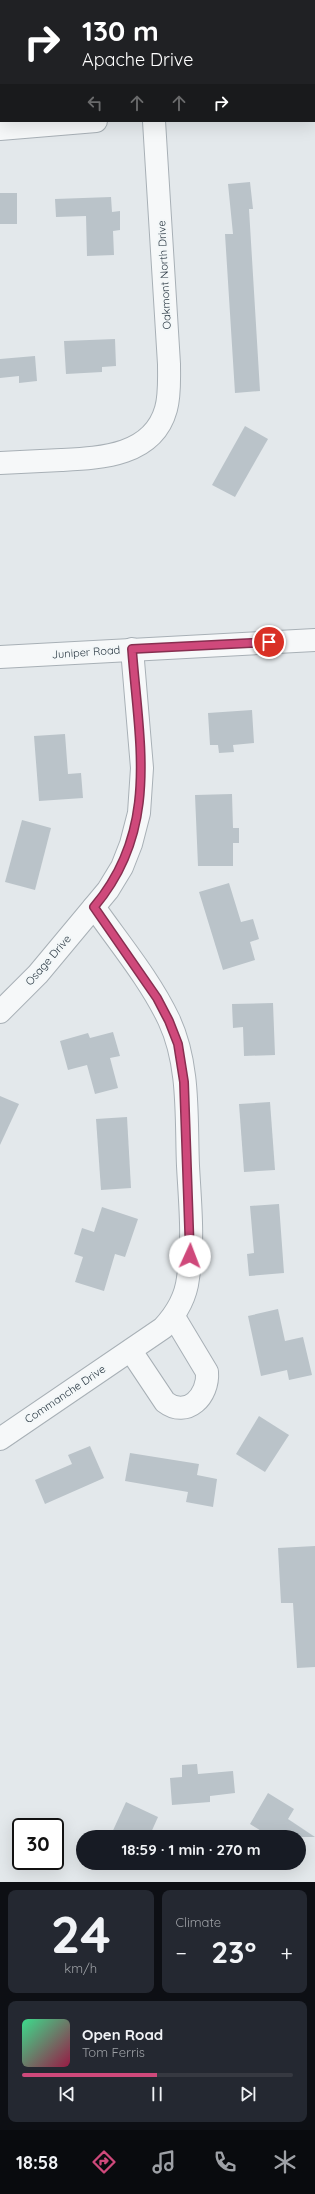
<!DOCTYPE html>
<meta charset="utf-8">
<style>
:root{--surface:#171b24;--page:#242831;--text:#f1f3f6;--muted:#9ea1a6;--line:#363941;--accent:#cf497b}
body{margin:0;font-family:Quicksand,sans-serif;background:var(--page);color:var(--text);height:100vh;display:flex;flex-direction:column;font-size:15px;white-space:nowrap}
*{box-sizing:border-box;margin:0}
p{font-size:13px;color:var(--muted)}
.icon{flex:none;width:22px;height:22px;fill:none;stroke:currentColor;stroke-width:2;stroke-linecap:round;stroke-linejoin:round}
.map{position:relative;height:1882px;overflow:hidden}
.drawer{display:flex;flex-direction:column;gap:8px;padding:8px;background:#0d0f14;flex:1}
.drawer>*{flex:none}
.guide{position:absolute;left:0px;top:0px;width:315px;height:122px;box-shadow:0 4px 16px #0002;background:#202124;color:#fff;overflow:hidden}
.speed{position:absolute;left:12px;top:1818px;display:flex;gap:8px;font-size:20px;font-weight:700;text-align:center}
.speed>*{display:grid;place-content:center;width:52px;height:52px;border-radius:50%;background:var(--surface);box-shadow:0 4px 16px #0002;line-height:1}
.speed .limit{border:2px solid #111;border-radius:6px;background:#fff;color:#111}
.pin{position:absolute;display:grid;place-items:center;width:34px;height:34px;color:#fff;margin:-17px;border:2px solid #fff;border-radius:50%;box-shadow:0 1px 4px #0007}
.me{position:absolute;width:44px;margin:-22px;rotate:2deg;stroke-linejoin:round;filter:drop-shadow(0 0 3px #0008)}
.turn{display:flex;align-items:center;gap:14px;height:84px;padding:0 16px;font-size:18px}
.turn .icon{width:52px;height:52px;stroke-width:2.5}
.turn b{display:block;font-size:28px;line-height:34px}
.lanes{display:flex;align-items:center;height:38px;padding:0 16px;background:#0003;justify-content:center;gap:20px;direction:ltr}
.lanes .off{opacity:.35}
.big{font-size:30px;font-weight:700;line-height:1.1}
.drawer .card{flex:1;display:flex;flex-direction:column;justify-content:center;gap:6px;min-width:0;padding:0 14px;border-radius:8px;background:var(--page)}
.drawer .dial{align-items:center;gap:0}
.dial b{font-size:52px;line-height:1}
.song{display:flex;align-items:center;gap:12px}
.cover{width:48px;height:48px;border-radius:6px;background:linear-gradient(135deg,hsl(150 70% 55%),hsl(340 70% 35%))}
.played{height:4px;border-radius:2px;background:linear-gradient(90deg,var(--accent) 50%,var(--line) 50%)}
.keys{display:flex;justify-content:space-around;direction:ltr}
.heat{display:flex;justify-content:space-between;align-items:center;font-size:22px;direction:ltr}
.drawer .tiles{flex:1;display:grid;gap:8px;grid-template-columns:1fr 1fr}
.card:last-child{grid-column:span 2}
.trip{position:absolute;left:76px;top:1830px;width:230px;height:40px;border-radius:20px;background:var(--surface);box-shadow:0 4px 16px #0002;font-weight:700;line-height:40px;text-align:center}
.menu{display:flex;height:64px;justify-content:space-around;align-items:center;background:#090b0e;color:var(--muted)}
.menu .icon{width:28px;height:28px}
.menu .on{color:var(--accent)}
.menu b{font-size:18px;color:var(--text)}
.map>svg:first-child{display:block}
</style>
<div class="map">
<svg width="315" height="1882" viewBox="0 0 315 1882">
<rect width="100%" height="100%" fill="#e3e8eb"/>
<g fill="#bac3c9">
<polygon points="250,182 253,209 249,209 260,391 235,393 225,234 233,234 228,184"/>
<rect x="0" y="193" width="17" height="31"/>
<polygon points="111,197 112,212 120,211 120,230 113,231 114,255 87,256 86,216 56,217 55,199"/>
<polygon points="115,339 116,366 102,367 102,372 66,374 64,341"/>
<polygon points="35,356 37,381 19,383 19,376 0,378 0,359"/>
<polygon points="245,426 268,439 235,497 212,485"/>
<polygon points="252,710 254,743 233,745 234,752 219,753 218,745 210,745 208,713"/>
<polygon points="65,734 68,774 81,773 83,798 39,801 34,736"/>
<polygon points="232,794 233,828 239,828 239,843 233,843 233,866 198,866 195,795"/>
<polygon points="22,820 51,828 35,890 5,882"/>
<polygon points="229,883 241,922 253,919 259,939 250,942 255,960 223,970 199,892"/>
<polygon points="273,1003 275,1055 244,1056 243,1027 233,1028 232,1004"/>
<polygon points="113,1032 120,1056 110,1058 118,1088 95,1094 87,1065 68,1070 60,1041 88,1033 90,1038"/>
<polygon points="0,1096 19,1104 0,1145"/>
<polygon points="270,1102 275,1170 244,1172 239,1104"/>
<polygon points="127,1117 131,1188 101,1190 96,1119"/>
<polygon points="279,1204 284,1273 249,1276 247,1254 254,1253 250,1206"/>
<polygon points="102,1207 138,1219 125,1257 115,1254 104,1291 75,1282 83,1257 74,1254 82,1228 94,1232"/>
<polygon points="278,1309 285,1341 303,1337 312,1375 289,1380 287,1370 261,1376 248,1316"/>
<polygon points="259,1416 289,1435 265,1472 236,1454"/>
<polygon points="90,1446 104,1478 45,1504 35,1480 72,1464 68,1455"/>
<polygon points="130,1453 199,1464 197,1475 217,1479 213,1507 186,1502 188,1492 125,1481"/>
<polygon points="315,1546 315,1667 297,1668 293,1603 281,1603 278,1548"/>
<polygon points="197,1764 198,1774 233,1771 235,1793 210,1796 210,1802 172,1805 170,1778 182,1777 182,1765"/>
<polygon points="268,1793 294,1809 288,1819 315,1837 271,1837 250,1824"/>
<polygon points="126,1802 158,1817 149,1837 110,1837"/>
</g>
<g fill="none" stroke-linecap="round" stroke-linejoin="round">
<defs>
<g id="minor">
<polyline points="147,0 147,1"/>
<polyline points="0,129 96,121"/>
<path d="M0 463C20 462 41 461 61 460 101 458 153 456 166 409 170 395 169 379 169 364L154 121"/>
<polyline points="0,657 315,640"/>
<polyline points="0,1012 38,974 108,890 122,867 131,844 139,813 142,768 132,649"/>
<path d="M131 1351 165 1402C187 1419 209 1396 207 1372L174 1317"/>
<path d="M0 1439 163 1328C176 1314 186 1297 188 1278 194 1241 190 1203 188 1166 186 1118 190 1065 169 1020 150 980 120 944 94 907"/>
</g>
</defs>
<use href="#minor" stroke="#a8b0b6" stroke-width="24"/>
<use href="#minor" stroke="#f6f8f9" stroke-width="22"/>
</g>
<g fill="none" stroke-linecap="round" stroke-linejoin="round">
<defs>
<path id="route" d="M190 1256 184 1082 178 1044 169 1021 157 998 94 907C160 829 139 743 132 649L269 642"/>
</defs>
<use href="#route" stroke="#872f50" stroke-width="10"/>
<use href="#route" stroke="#cf497b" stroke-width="7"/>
</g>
<g text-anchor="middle" stroke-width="4" stroke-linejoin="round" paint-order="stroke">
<g font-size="11" fill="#2b3944" stroke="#f3f7f8">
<text transform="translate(164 275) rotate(-93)" y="4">Oakmont North Drive</text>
<text transform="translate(86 652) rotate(-4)" y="4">Juniper Road</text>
<text transform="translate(48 960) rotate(-49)" y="4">Osage Drive</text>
<text transform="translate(65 1394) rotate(-34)" y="4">Commanche Drive</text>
</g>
</g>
</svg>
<div class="speed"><div class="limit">30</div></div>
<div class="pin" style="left:269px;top:642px;background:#d93025"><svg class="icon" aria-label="arrive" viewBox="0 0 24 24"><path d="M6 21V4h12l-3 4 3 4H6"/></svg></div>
<svg class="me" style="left:190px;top:1256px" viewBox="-20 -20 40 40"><circle r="19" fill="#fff"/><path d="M0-13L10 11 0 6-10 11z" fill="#cf497b"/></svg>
<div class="trip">18:59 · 1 min · 270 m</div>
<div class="guide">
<div class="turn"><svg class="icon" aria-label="right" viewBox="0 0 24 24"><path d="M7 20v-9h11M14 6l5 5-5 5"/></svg><div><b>130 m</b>Apache Drive</div></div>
<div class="lanes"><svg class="icon off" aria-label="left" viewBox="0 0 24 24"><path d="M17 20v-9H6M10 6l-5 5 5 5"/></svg><svg class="icon off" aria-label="ahead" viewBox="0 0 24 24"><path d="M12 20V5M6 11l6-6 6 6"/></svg><svg class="icon off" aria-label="ahead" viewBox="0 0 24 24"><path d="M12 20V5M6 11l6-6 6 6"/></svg><svg class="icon" aria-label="right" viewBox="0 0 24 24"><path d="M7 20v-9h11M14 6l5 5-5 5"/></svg></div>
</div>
</div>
<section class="drawer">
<div class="tiles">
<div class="card dial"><b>24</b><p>km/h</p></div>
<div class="card"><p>Climate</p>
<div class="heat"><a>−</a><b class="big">23°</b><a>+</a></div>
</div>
<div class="card">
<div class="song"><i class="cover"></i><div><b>Open Road</b><p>Tom Ferris</p></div></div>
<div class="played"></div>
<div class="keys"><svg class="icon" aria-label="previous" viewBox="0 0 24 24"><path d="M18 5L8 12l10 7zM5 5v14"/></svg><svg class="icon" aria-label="pause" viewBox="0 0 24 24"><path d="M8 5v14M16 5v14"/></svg><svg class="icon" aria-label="next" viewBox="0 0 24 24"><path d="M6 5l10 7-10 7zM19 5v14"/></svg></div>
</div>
</div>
</section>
<nav class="menu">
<b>18:58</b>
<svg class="icon on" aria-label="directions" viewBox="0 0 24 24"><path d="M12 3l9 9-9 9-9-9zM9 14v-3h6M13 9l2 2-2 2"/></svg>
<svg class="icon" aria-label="music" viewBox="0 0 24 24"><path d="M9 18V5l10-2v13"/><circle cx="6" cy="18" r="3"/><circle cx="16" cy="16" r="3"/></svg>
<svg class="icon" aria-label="phone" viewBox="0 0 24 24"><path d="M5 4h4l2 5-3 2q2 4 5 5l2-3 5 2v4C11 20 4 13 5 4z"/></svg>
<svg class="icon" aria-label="climate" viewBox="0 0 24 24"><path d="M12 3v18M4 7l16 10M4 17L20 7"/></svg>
</nav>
